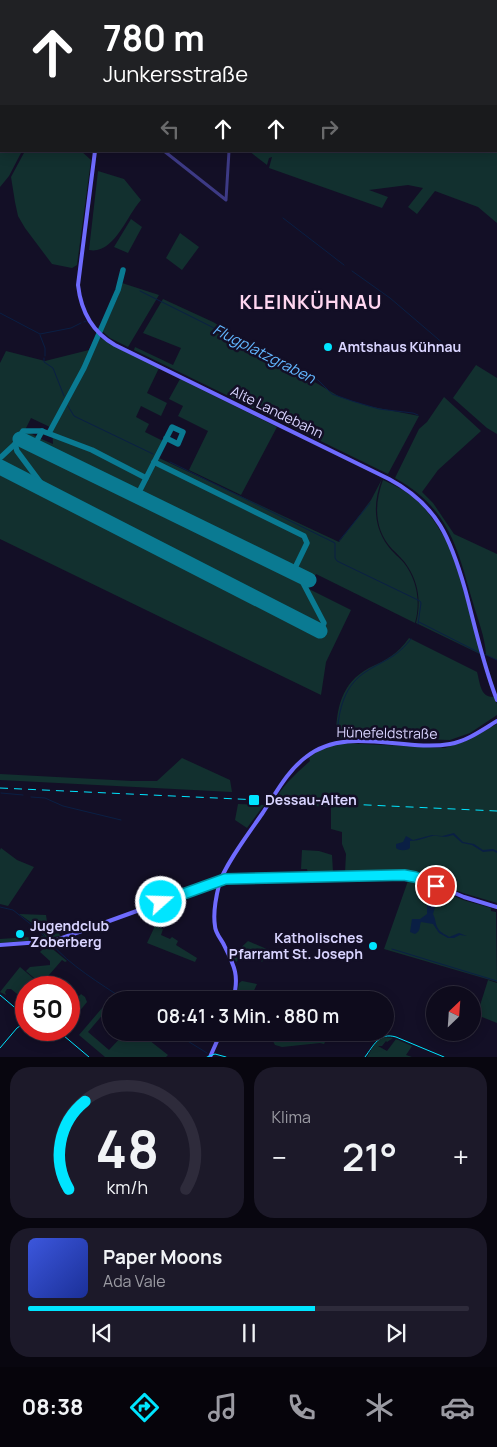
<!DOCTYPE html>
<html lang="de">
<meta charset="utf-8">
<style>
:root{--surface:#0e0b1c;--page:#1c1929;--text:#f1f3f6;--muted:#9b9ba3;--line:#2e2b3b;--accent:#00e5ff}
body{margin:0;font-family:Manrope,sans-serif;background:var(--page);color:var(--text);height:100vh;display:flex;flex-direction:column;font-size:19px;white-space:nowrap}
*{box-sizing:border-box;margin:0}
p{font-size:16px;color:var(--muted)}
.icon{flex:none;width:28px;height:28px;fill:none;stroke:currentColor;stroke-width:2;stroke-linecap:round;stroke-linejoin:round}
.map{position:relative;height:1057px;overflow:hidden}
.sheet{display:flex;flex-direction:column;gap:10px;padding:10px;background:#08060f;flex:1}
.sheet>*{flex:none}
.hud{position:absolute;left:0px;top:0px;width:498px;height:152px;box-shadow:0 2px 12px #0003,0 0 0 1px var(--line);background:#202124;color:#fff;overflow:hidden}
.needle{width:32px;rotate:25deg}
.buttons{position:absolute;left:426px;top:986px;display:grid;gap:10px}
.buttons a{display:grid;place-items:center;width:55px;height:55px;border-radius:50%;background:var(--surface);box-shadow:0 2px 12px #0003,0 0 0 1px var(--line);font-size:25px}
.speed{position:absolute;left:15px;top:976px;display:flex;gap:10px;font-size:25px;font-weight:700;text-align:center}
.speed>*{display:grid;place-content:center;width:65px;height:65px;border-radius:50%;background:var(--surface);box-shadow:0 2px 12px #0003,0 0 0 1px var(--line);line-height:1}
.speed .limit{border:8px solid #d22;background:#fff;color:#111}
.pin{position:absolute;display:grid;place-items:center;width:42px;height:42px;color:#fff;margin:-21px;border:2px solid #fff;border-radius:50%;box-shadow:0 1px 5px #0007}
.me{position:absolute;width:55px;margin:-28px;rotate:70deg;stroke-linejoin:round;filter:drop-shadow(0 0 4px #0008)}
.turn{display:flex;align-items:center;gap:18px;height:105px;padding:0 20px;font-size:22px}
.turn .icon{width:65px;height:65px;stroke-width:2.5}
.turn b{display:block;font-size:35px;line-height:42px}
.lanes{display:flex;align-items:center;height:48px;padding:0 20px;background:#0003;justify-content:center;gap:25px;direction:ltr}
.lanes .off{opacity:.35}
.big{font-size:38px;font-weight:600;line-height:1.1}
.sheet .tile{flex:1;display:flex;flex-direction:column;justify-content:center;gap:8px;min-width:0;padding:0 18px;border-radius:20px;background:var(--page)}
.sheet .dial{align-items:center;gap:0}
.dial svg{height:130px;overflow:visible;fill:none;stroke:var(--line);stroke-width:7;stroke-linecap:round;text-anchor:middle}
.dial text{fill:var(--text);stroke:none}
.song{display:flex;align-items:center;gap:15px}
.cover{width:60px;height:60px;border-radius:8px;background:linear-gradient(135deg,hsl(230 70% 55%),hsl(230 70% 35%))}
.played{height:5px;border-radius:2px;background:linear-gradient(90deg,var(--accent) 65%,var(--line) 65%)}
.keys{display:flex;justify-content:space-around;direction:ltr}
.heat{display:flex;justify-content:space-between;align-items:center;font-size:28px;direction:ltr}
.sheet .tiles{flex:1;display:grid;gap:10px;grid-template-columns:1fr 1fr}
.tile:last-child{grid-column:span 2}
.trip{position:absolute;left:102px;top:991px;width:292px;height:50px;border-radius:25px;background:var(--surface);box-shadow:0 2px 12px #0003,0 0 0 1px var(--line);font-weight:600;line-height:50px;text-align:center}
.tabs{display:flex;height:80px;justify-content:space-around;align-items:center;background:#06040b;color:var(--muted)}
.tabs .icon{width:35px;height:35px}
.tabs .active{color:var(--accent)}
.tabs b{font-size:22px;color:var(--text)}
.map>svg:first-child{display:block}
</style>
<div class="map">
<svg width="497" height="1057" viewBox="0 0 497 1057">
<rect width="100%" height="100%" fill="#130f26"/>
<g fill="#12302f">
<polygon points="0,0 183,0 185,1 1,1 1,38"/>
<polygon points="276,0 497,0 497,223 478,207 435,191 417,214 408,207 423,188 408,185 369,190 388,197 382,208 269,168 272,157 269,158 267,165 249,151 496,151 496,1 276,1"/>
<polygon points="0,55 1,151 22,151 9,176 0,187"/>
<polygon points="25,151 81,151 91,160 77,265 72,268 52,264 25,228 18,216 15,202 11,177"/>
<path d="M98 171 124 179 141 200C127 215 114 255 89 250Z"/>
<polygon points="131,219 142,227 128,253 114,247"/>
<polygon points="180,233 199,247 182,270 166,258"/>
<polygon points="122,283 159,295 128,347 110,338 102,331 118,297"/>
<polygon points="163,299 213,322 340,397 368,406 419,416 388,474 134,350 135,347 173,365 181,348 143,333"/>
<polygon points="96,335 114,346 159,368 147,393 167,403 161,416 141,406 136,417 149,424 145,432 163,441 139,488 133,490 38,443 39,438 53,444 52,428 31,418 25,430 37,437 36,440 34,441 22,435 18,442 302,581 310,585 309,589 351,610 326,662 321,695 0,539 0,363 6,351 45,361 89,350"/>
<polygon points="476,365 497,378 497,434 487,428 453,398"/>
<polygon points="180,379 277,427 241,495 189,470 208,431 178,416 183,406 169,399"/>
<path d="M444 397 481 431 438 470 422 492 433 503 454 534 497 554V660L486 655C485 637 478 620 473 603 457 547 449 508 395 478L419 429 427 422Z"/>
<path d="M159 458 339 542 371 500 382 479C373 502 373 526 388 546 393 553 399 557 404 563 417 580 421 602 415 623L316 574 314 578 300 571 298 566 295 564 289 566 144 495 142 489Z"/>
<path d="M383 480C395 485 406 491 416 500 429 510 446 539 453 554L482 655 416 623C421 603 419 584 408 567 404 560 398 555 392 549 374 529 374 504 383 480Z"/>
<path d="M409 638 477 672C480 682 480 698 494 697L497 704V715L470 733 450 740 350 737 336 739C336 709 341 683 369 668 386 660 398 654 409 638Z"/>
<path d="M497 724V903L463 893 421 876 410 873H345L346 854 342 844V832L331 829V807L274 804C279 788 297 773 310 761L309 758 322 748 342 743 445 748 465 741Z"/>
<polygon points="182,758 230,780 232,792 0,780 0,774 132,781 157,781"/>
<polygon points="238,804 265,805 261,809 247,828 235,820"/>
<polygon points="1,848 17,860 34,867 8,906 0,904 0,850"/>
<polygon points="302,850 319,851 332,855 333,872 331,874 308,874 307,869 301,869"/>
<polygon points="409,878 424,883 463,900 491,908 491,911 496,912 497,982 384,949"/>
<polygon points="19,914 46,915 49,935 59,933 60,936 35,940 0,943 0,939 45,936 35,925"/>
<polygon points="155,926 163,929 161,935 170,939 172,937 178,941 176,945 197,958 195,962 147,943"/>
<polygon points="248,941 269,950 262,962 258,958 260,955 250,949 236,962 233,955"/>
<polygon points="49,946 67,961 65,962 62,960 42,983 40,983 26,971 30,967 50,965 50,961 40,952 44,948"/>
<polygon points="20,967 41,985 39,987 26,988 26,1001 11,989 7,989 5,992 6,995 0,992"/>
<polygon points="488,980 497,983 497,1023 477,1015"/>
<polygon points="242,981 257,984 250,999 237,994 239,983"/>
<polygon points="81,994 85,997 87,1002 69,1024 69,1007"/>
<polygon points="103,1007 111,1016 105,1012 88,1032 109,1050 125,1033 140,1033 168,1055 166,1057 105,1057 79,1035"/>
<path d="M312 1032 325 1042 324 1044 320 1043 282 1047 275 1045 273 1041C287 1033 290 1028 305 1039L310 1033Z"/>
<polygon points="383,1037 393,1038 387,1042 386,1041 382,1046 378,1046 387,1051 396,1039 412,1046 406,1055 412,1057 367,1057 376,1042"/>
</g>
<g fill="#0a1f44">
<path d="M454 833 463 842 474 844 483 850 493 849 497 851V853L493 851 483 852 472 845 462 843 453 835C441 839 440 835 432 836 424 838 418 841 410 841V848C407 851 399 851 396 848V844L403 842 406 836 413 840 432 835 442 836Z"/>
<path d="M419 893 427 896 436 904 433 914C436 919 435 925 439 930 441 933 447 935 449 937L459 933 467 936 460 935 454 938H448L439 933 433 924 421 922C419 927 421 931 415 934L410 932 412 919H420L427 914V904L417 896Z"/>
</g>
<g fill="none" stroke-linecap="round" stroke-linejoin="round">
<g stroke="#0a1f44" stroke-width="1">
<polyline points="8,1 8,0"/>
<polyline points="0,18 1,15"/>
<polyline points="0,39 1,40"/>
<polyline points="0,71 1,70"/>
<polyline points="283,218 344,265"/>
<polyline points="352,271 390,298 445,345 460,354"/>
<polyline points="140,291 318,380 332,394 352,401 379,409 413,413 418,415"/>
<polyline points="0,313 40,334 71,328 81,323"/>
<polyline points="84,322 86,321"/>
<polyline points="40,335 45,348 45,356"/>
<polyline points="44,358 44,362 53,368 64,396"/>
<polyline points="68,406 74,416 153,454"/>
<polyline points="170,462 335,543 335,558 337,561 420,601 421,603 418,624"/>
<polyline points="339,541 370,503"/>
<polyline points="419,622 480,653"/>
<polyline points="484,654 497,660"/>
<path d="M337 734C339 709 344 685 367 671 386 659 396 658 411 639"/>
<polyline points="1,793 23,795"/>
<polyline points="31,797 45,798 63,806 121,820"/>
<polyline points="0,907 13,910 38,930 48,940"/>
<path d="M51 943C69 965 101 984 125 1000"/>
<polyline points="392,949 497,981"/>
<polyline points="173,1032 207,1053"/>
</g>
<g stroke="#0a7a92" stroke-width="5.5">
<polyline points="42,431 23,431 15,444 17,451 46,490"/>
<polyline points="49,433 84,368 118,290 123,270"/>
<polyline points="34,446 42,431 92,450 146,478"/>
<polyline points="0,458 15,444"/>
<polyline points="154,462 304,536 307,543 293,572"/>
<polyline points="137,496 172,427 183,432 178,444 166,438"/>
<polyline points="304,578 302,581 324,623 320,631"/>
</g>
<g stroke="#0a7a92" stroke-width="15">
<polyline points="20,439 309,580"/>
<polyline points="0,467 320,631"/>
</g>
<g stroke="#3d3a85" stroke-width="3">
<polyline points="219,1 219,0"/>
<polyline points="164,151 226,200 229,151"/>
</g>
<g stroke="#6f6bff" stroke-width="4">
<polyline points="0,54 1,54"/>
<path d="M95 151 78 285C81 311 92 332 115 345L389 479C438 505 451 540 465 589 475 626 483 665 497 700"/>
<polyline points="0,945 54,941 225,879 407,876 419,878 464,897 497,907"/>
<path d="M233 1000C240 975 234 965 223 943 220 938 215 932 215 926 213 914 216 897 219 885 223 867 251 830 262 814 275 795 287 771 306 757 345 725 404 752 450 744 467 741 482 730 497 721"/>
<polyline points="210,1057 221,1032"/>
</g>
<g stroke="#00e5ff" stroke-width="1">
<polyline points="0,995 26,1017"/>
<polyline points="57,1030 89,1057"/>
<polyline points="0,1048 17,1028 26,1022"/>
<polyline points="207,1057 215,1054 226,1057"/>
<path d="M365 1057C374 1045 379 1032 396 1037L444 1057"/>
</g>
<polyline stroke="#00e5ff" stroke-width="1" stroke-dasharray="8 6" stroke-linecap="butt" points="0,788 497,811"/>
</g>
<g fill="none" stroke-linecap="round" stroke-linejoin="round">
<defs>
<polyline id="route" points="161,902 225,879 404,875 415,877 436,886"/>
</defs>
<use href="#route" stroke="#0095a6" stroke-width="12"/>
<use href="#route" stroke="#00e5ff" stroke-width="9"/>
</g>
<g fill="#00e5ff" stroke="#130f26" stroke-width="2">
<circle cx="328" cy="347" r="5"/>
<rect x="248" y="794" width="12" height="12" rx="2.5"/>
<circle cx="20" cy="934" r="5"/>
<circle cx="373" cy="946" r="5"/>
</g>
<g text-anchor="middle" stroke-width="5" stroke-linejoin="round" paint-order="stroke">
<g font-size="14" font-weight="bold" fill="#d9d4ff" stroke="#130f26" text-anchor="start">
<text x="338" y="352">Amtshaus Kühnau</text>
<text x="265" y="805">Dessau-Alten</text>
<text x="30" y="931">Jugendclub<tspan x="30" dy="16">Zoberberg</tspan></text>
<text x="363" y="943" text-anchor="end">Katholisches<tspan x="363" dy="16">Pfarramt St. Joseph</tspan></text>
</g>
<g font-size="14" fill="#d9d4ff" stroke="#130f26">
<text transform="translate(277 412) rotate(26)" y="5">Alte Landebahn</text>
<text transform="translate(387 733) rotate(1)" y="5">Hünefeldstraße</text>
</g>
<g font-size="15" font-style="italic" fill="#62b6ff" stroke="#130f26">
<text transform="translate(264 354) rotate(27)" y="5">Flugplatzgraben</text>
</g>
<g font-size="19" font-weight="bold" letter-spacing="1" fill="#ffd6f0" stroke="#130f26">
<text x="311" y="309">KLEINKÜHNAU</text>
</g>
</g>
</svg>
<div class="buttons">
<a><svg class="needle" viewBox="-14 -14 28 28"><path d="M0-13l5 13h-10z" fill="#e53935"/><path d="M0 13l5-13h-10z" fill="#9b9ba3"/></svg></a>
</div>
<div class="speed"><div class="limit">50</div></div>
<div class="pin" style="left:436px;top:886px;background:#d93025"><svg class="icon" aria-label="arrive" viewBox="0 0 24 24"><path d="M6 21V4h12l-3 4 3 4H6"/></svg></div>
<svg class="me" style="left:161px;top:902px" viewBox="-20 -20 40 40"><circle r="17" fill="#00e5ff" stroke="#fff" stroke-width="3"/><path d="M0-11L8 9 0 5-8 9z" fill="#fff"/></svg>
<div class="trip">08:41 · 3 Min. · 880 m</div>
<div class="hud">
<div class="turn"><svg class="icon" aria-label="ahead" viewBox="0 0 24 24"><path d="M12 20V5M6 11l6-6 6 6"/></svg><div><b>780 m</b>Junkersstraße</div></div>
<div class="lanes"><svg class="icon off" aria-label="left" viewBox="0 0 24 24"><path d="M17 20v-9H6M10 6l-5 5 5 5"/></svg><svg class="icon" aria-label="ahead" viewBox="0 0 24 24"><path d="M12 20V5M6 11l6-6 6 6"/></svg><svg class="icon" aria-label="ahead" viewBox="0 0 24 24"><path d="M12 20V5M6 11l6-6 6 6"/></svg><svg class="icon off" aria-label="right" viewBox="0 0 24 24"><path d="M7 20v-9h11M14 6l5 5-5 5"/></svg></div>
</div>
</div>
<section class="sheet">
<div class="tiles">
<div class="tile dial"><svg viewBox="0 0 100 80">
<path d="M14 69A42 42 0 1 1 86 69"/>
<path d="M14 69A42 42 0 0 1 24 15" stroke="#00e5ff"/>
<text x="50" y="56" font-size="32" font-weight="700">48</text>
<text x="50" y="72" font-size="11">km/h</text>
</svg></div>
<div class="tile"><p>Klima</p>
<div class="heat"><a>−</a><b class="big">21°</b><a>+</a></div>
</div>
<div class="tile">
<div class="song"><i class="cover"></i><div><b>Paper Moons</b><p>Ada Vale</p></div></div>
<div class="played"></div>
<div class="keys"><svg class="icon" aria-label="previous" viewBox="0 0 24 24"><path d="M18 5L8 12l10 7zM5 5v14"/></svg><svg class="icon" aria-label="pause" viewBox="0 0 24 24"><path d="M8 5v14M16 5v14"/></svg><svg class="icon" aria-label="next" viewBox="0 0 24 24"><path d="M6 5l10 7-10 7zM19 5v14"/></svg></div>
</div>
</div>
</section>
<nav class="tabs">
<b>08:38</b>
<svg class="icon active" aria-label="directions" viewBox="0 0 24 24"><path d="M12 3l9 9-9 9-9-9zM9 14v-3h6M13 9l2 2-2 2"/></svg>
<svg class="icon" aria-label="music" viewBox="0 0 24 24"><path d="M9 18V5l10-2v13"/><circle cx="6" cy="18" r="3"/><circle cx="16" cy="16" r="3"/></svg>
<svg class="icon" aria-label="phone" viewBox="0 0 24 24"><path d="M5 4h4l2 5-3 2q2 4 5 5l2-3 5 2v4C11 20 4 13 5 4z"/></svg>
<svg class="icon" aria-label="climate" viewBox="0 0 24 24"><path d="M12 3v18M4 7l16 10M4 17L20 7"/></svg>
<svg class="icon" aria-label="car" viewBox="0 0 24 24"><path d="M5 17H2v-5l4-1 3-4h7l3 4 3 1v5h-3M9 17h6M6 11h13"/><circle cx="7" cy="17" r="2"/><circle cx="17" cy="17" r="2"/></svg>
</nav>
